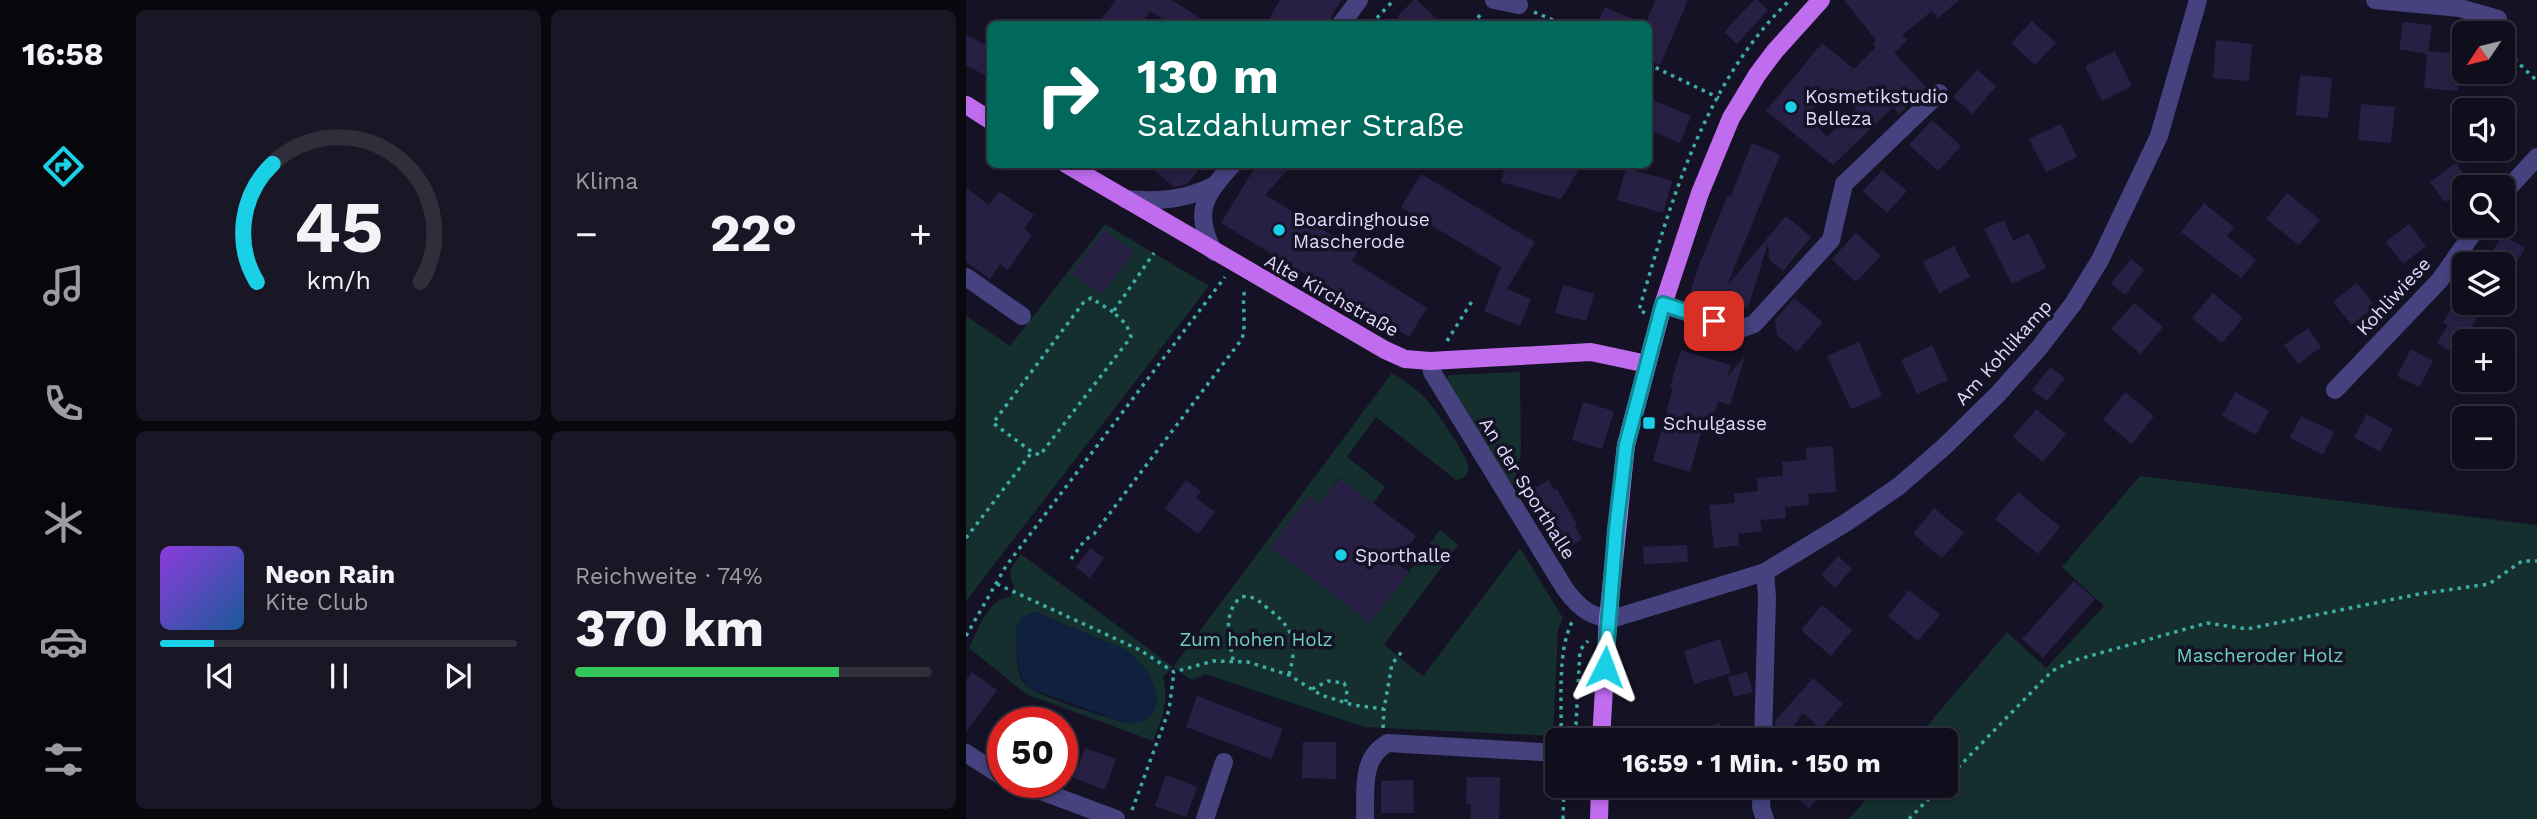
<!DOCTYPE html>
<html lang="de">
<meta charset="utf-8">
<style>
:root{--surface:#100e1c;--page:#191725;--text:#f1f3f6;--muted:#9c9ca3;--line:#302e3b;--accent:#1ad0e6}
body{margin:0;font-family:"Work Sans",sans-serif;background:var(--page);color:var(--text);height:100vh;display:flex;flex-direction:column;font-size:26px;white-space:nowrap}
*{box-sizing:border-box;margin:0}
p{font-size:23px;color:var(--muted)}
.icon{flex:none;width:38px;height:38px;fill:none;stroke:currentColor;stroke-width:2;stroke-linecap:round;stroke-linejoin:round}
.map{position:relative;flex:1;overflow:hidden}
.sheet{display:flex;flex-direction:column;gap:10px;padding:10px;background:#09080f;width:840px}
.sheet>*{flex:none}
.top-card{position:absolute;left:21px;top:21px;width:665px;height:147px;border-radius:10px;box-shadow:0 4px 10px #0003,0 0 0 2px var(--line);background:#00695c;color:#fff;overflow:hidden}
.needle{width:46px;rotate:235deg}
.fabs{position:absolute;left:1486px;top:21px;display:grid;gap:14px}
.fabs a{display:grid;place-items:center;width:63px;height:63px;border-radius:10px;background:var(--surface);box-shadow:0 4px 10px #0003,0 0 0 2px var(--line);font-size:35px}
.speed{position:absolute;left:21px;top:707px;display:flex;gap:14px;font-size:35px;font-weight:700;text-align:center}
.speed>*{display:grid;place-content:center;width:91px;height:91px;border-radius:50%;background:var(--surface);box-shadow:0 4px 10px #0003,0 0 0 2px var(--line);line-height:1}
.speed .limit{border:10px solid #d22;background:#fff;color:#111}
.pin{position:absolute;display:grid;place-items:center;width:60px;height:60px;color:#fff;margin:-30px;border-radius:14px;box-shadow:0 4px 10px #0006}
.me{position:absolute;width:77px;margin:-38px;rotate:3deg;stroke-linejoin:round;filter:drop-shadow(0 0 5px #0008)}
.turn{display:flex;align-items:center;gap:24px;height:147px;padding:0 35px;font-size:32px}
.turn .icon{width:91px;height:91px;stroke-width:2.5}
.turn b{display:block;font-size:49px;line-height:60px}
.big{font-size:52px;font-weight:700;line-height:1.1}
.sheet .widget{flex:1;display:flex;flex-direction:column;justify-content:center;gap:10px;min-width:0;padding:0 24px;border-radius:10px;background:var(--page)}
.sheet .dial{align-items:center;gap:0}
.dial svg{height:182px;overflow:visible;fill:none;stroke:var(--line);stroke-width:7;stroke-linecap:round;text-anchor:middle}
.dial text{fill:var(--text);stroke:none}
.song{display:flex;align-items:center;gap:21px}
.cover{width:84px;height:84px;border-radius:10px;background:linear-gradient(135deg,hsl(270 70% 55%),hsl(210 70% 35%))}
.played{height:7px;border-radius:4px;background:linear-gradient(90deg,var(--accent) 15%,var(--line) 15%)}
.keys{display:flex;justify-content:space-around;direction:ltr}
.heat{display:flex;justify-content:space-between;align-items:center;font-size:38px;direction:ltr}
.charge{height:10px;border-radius:5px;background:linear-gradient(90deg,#34c759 74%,var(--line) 0)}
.sheet .tiles{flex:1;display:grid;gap:10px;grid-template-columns:repeat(2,1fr)}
.trip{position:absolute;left:579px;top:728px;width:413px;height:70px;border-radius:10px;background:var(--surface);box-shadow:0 4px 10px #0003,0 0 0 2px var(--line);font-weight:700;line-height:70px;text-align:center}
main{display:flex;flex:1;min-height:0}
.tabs{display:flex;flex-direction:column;width:126px;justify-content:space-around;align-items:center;background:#06060b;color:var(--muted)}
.tabs .icon{width:49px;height:49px}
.tabs .current{color:var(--accent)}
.tabs b{font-size:32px;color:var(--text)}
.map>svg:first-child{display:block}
</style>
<main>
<nav class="tabs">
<b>16:58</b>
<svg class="icon current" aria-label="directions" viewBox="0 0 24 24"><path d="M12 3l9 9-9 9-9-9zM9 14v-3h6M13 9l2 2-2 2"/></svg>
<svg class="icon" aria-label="music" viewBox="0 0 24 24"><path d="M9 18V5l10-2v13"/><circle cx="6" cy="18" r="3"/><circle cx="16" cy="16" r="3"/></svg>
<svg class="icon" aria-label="phone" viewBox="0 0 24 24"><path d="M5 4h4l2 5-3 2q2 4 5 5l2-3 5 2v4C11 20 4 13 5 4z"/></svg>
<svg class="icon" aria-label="climate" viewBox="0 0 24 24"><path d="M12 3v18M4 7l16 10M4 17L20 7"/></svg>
<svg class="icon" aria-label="car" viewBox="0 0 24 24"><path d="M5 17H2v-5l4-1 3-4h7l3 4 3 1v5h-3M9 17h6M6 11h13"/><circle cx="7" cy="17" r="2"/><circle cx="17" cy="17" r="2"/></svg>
<svg class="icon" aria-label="filters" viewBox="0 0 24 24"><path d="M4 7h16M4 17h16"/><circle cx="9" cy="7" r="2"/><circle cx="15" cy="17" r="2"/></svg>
</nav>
<section class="sheet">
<div class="tiles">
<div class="widget dial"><svg viewBox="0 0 100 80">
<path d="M14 69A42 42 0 1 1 86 69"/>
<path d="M14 69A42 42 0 0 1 21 17" stroke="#1ad0e6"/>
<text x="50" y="56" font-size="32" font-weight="700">45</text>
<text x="50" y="72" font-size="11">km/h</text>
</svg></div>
<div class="widget"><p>Klima</p>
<div class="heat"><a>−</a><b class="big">22°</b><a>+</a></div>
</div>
<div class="widget">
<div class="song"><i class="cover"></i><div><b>Neon Rain</b><p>Kite Club</p></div></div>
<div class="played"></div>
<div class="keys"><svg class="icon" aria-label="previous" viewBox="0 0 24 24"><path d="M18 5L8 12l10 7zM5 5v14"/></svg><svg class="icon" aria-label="pause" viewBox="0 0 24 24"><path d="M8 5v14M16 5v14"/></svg><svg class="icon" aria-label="next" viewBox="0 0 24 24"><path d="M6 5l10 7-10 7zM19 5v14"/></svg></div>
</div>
<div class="widget"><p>Reichweite · 74%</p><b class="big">370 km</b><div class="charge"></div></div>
</div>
</section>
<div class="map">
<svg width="1571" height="819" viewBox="0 0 1571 819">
<rect width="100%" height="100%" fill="#151225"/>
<g fill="#152e2e" fill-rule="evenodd">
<polygon points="139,224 243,286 0,601 0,316 44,346"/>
<polygon points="554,372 555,453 547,487 480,379 483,375"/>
<path d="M426 373C439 381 451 389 461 400 468 408 501 456 502 465 504 474 498 479 490 480L410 417 381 457 419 487 407 503 373 478 354 504 343 496 305 547 404 623 474 530 492 545 418 645 457 676 554 548 597 618 592 629 587 736 398 727 239 674 226 680 207 667 197 677C203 701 196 719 187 741L60 694 3 648C13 629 21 599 44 597L48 586C40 571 46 567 55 554L207 667ZM69 612 162 651 163 724C143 717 67 697 57 682 48 667 52 645 49 629Z"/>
<polygon points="1174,476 1571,525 1571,819 883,819 911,786 980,786 980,740 949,740 1041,632 1080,668 1138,606 1096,567"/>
</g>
<path fill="#102140" d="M68 612 162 651C179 664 206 701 180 719 176 722 168 723 163 724L63 688C48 672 53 649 49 629L57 617Z"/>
<g fill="#282044" fill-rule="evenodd">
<polygon points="150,0 206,0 243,24 205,24 184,11 174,24 132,24"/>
<polygon points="314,0 375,0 361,24 300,24"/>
<polygon points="448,0 451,0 476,24 439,24 431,17"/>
<polygon points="690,0 722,0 694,65 682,59 682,17"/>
<polygon points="788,0 791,0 802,10 771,44 758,32"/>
<path d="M878 0H993L972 18 966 11 936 35 941 40 928 53 960 87 933 114 927 107 867 165 800 111 856 43 888 69 910 47 907 43 910 40ZM865 87 890 109 861 137 842 116Z"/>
<polygon points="639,7 678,24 631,24"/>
<polygon points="1066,21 1090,43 1069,65 1045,43"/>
<polygon points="1437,22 1466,25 1462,51 1496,54 1492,91 1458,88 1461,54 1433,49"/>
<polygon points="0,35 24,47 24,78 0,65"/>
<polygon points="1250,40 1286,44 1283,81 1247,78"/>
<polygon points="1149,51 1166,86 1136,101 1119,66"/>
<polygon points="1011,70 1030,86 1007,114 987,97"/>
<polygon points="1334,75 1366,78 1362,118 1330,115"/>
<polygon points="682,98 725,116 714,143 682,129"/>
<polygon points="1395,104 1429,107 1425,143 1392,140"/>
<polygon points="966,120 995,146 972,171 943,145"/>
<polygon points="1095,124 1111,157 1080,172 1063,139"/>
<polygon points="786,143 814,155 761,286 820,216 845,237 817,271 803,259 802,243 782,308 775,308 724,293 733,265 762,195 765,196"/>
<polygon points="1490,163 1505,183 1479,202 1464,182"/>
<polygon points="181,164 237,164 221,184 208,187"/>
<polygon points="291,164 327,164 299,195 392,251 386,261 461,308 443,337 255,223"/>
<polygon points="540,164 616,164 595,199 535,182"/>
<polygon points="660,168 706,181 697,213 651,200"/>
<polygon points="916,170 941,191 921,213 897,191"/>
<polygon points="455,174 569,242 541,289 565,299 554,326 518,311 535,267 435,207"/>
<polygon points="0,188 23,205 33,191 68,215 58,229 66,235 42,270 34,264 24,279 0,262"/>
<polygon points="1321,193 1354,220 1333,245 1300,219"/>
<polygon points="1238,203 1268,227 1261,236 1290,260 1275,278 1215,232"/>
<polygon points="1038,220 1047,241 1063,233 1080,268 1046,284 1018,229"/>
<polygon points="1443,224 1460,246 1437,264 1420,242"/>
<polygon points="139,230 168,252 135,295 106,273"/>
<polygon points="890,233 915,256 890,282 866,259"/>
<polygon points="1536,235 1559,248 1536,288 1536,264 1520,264"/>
<polygon points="988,246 1004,277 973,293 957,262"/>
<polygon points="1165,259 1178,270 1159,295 1145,283"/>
<polygon points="1391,283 1409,306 1386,325 1367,302"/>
<polygon points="597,285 628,294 620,321 589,313"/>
<polygon points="1247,293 1277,318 1256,343 1226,318"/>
<polygon points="1491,297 1498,303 1515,310 1502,335 1499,333 1487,353 1471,343 1482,325 1477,323"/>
<polygon points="828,298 857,322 831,352 811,335 809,320"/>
<polygon points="1168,303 1197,327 1175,354 1145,329"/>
<polygon points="1342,328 1355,347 1332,364 1318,345"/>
<polygon points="893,342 916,396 885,409 861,356"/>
<polygon points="966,345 982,380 951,394 935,360"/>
<polygon points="1445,349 1467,361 1453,387 1431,376"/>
<polygon points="715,350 765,365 761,377 779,356 764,405 752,401 744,425 738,423 724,472 687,461 707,388 704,387"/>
<polygon points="1084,367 1099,378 1081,401 1066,390"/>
<polygon points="1159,392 1188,416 1166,444 1137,420"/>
<polygon points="1269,392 1303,411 1290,435 1256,416"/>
<polygon points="617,402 648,411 636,449 606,440"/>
<polygon points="1070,409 1100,434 1077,462 1047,437"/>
<polygon points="1401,414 1427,429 1414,452 1388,437"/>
<polygon points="1335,416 1368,432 1357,455 1324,438"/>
<polygon points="867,446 870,492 842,494 843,505 819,507 820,518 794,520 796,531 772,534 773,545 748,548 743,505 769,503 768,494 792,491 791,478 817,476 816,462 841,460 840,448"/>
<polygon points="374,478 450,536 430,563 443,572 404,623 304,547 343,496 354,504"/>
<polygon points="220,480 235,491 230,498 249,512 232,534 199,508"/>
<polygon points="582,480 588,490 591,489 611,525 609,527 616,539 594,551 587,539 585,540 560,493"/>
<polygon points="1052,492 1094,527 1072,554 1029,519"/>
<polygon points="968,508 998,533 976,558 947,534"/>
<polygon points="721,545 722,562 678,564 677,547"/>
<polygon points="124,548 138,558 124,578 110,567"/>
<polygon points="872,556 886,569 869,588 855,575"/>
<polygon points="1108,581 1129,599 1077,658 1056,639"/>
<polygon points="943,590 974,615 952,641 922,616"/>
<polygon points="856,605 886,630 865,656 835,630"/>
<polygon points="754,639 765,673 728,684 718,651"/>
<polygon points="6,672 31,690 0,732 0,680"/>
<polygon points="781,672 787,692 768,697 762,677"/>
<polygon points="847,678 877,704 855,729 837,713 820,737 809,729 809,721"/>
<polygon points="231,696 317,729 305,759 220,727"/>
<polygon points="754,723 759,740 711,740 710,737"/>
<polygon points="337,742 370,742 370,779 336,778"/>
<polygon points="119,748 150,759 139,790 108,778"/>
<polygon points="200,775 231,787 220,817 189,806"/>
<polygon points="501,777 534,777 533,819 504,819 505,804 500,804"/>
<polygon points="447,780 448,813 415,813 415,781"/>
<polygon points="817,786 863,786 843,808"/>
</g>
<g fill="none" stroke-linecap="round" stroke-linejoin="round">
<g stroke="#3daca6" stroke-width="3.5" stroke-dasharray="3.5 5" stroke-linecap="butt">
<polyline points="568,12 596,24"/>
<polyline points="405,24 428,0"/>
<polyline points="506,24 517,12"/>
<polyline points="1536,47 1571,81"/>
<polyline points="682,64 753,98"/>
<polyline points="147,312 125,298 117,303 27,423 66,452 74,455 165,337 160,324 147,312 188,253"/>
<path d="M679 313 673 310C705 201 739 81 824 0"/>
<polyline points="481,341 508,298"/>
<polyline points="0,538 66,452"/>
<path d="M105 559 119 540 128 534 276 339C281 322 275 305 279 289"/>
<polyline points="31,584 174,650 208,672 247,661 282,662 323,675 355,695 387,705 418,709 426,664 438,649"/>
<polyline points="0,636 40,566 259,277"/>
<path d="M267 660C263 639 256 613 275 597 286 595 292 600 300 607 328 628 332 641 323 675"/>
<polyline points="346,689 362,681 378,683 381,689 380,702"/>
<polyline points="417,728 418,709"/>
<path d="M595 735C596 701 591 652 606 622"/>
<polyline points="602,740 610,724 614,650 622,641"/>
<polyline points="980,780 1086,671 1106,661 1241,623 1281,629 1453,594 1523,584 1556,561 1571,561"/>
<polyline points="166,810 203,710 208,672"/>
<polyline points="597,819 598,786"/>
<polyline points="943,819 975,786"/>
</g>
<g stroke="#45427f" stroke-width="18">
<polyline points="528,0 553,5"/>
<polyline points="1409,0 1494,8 1532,19"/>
<polyline points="375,24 393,0"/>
<polyline points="1536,195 1571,157"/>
<path d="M159 199C192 202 218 200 247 186"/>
<path d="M248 252C226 212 239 195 267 164"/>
<polyline points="0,277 56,316"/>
<polyline points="697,305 774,329 788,324 865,240 878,184 973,93"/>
<path d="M464 361 466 372 599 589C613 608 628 621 652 617L799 572 881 522 933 486 978 447 1032 394 1073 348 1107 304 1134 260 1193 136 1232 0"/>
<polyline points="1369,390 1474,280 1512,226"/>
<polyline points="797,740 801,597 799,572"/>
<polyline points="0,753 37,777"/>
<polyline points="51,782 150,819"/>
<polyline points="796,786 795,807 799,819"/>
<polyline points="239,819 258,762"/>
<path d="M399 819C400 791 394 758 422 743L592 753"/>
</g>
<g stroke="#c06cef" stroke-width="18">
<polyline points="0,105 24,120"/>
<polyline points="100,164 419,350 439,359 464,361 625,352 681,364"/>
<polyline points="635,740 642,619 660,445 697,305 734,193 765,118 791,75 809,51 855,0"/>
<polyline points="633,819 634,786"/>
</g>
</g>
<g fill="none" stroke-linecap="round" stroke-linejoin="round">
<defs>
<polyline id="route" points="639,667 650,529 660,445 697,304 748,321"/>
</defs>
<use href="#route" stroke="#118796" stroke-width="18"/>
<use href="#route" stroke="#1ad0e6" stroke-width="12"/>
</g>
<g fill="#1ad0e6" stroke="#151225" stroke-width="2.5">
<circle cx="825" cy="107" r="7"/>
<circle cx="313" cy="230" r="7"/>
<rect x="676" y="416" width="14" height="14" rx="3.5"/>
<circle cx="375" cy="555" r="7"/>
</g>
<g text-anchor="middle" stroke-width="7" stroke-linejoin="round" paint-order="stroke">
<g font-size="19" fill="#dedafb" stroke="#151225" text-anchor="start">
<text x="839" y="103">Kosmetikstudio<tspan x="839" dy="22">Belleza</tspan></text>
<text x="327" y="226">Boardinghouse<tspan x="327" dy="22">Mascherode</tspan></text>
<text x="697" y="430">Schulgasse</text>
<text x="389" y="562">Sporthalle</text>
</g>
<g font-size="19" fill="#dedafb" stroke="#151225">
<text transform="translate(366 295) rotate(29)" y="7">Alte Kirchstraße</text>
<text transform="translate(1427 296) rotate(-47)" y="7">Kohliwiese</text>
<text transform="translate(1037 352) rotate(-48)" y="7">Am Kohlikamp</text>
<text transform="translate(562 488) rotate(58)" y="7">An der Sporthalle</text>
</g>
<g font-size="19" fill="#6dd4bb" stroke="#151225">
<text x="290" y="646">Zum hohen Holz</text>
<text x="1294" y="662">Mascheroder Holz</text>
</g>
</g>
</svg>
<div class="fabs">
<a><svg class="needle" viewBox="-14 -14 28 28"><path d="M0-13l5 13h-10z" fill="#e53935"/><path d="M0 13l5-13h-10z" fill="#9c9ca3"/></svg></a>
<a><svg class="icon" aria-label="sound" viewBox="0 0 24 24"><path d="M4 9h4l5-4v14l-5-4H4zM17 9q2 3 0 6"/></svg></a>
<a><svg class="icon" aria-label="search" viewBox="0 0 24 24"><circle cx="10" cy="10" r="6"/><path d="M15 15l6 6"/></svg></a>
<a><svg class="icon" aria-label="layers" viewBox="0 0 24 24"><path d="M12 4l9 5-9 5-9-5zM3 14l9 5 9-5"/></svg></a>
<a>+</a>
<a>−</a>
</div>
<div class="speed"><div class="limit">50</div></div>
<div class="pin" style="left:748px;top:321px;background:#d93025"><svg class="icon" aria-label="arrive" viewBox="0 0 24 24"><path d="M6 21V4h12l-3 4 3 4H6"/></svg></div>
<svg class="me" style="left:639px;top:667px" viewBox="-20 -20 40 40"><path d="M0-17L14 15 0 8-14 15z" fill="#1ad0e6" stroke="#fff" stroke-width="4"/></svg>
<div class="trip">16:59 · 1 Min. · 150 m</div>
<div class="top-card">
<div class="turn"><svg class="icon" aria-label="right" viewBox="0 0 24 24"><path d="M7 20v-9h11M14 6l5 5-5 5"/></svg><div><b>130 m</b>Salzdahlumer Straße</div></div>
</div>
</div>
</main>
